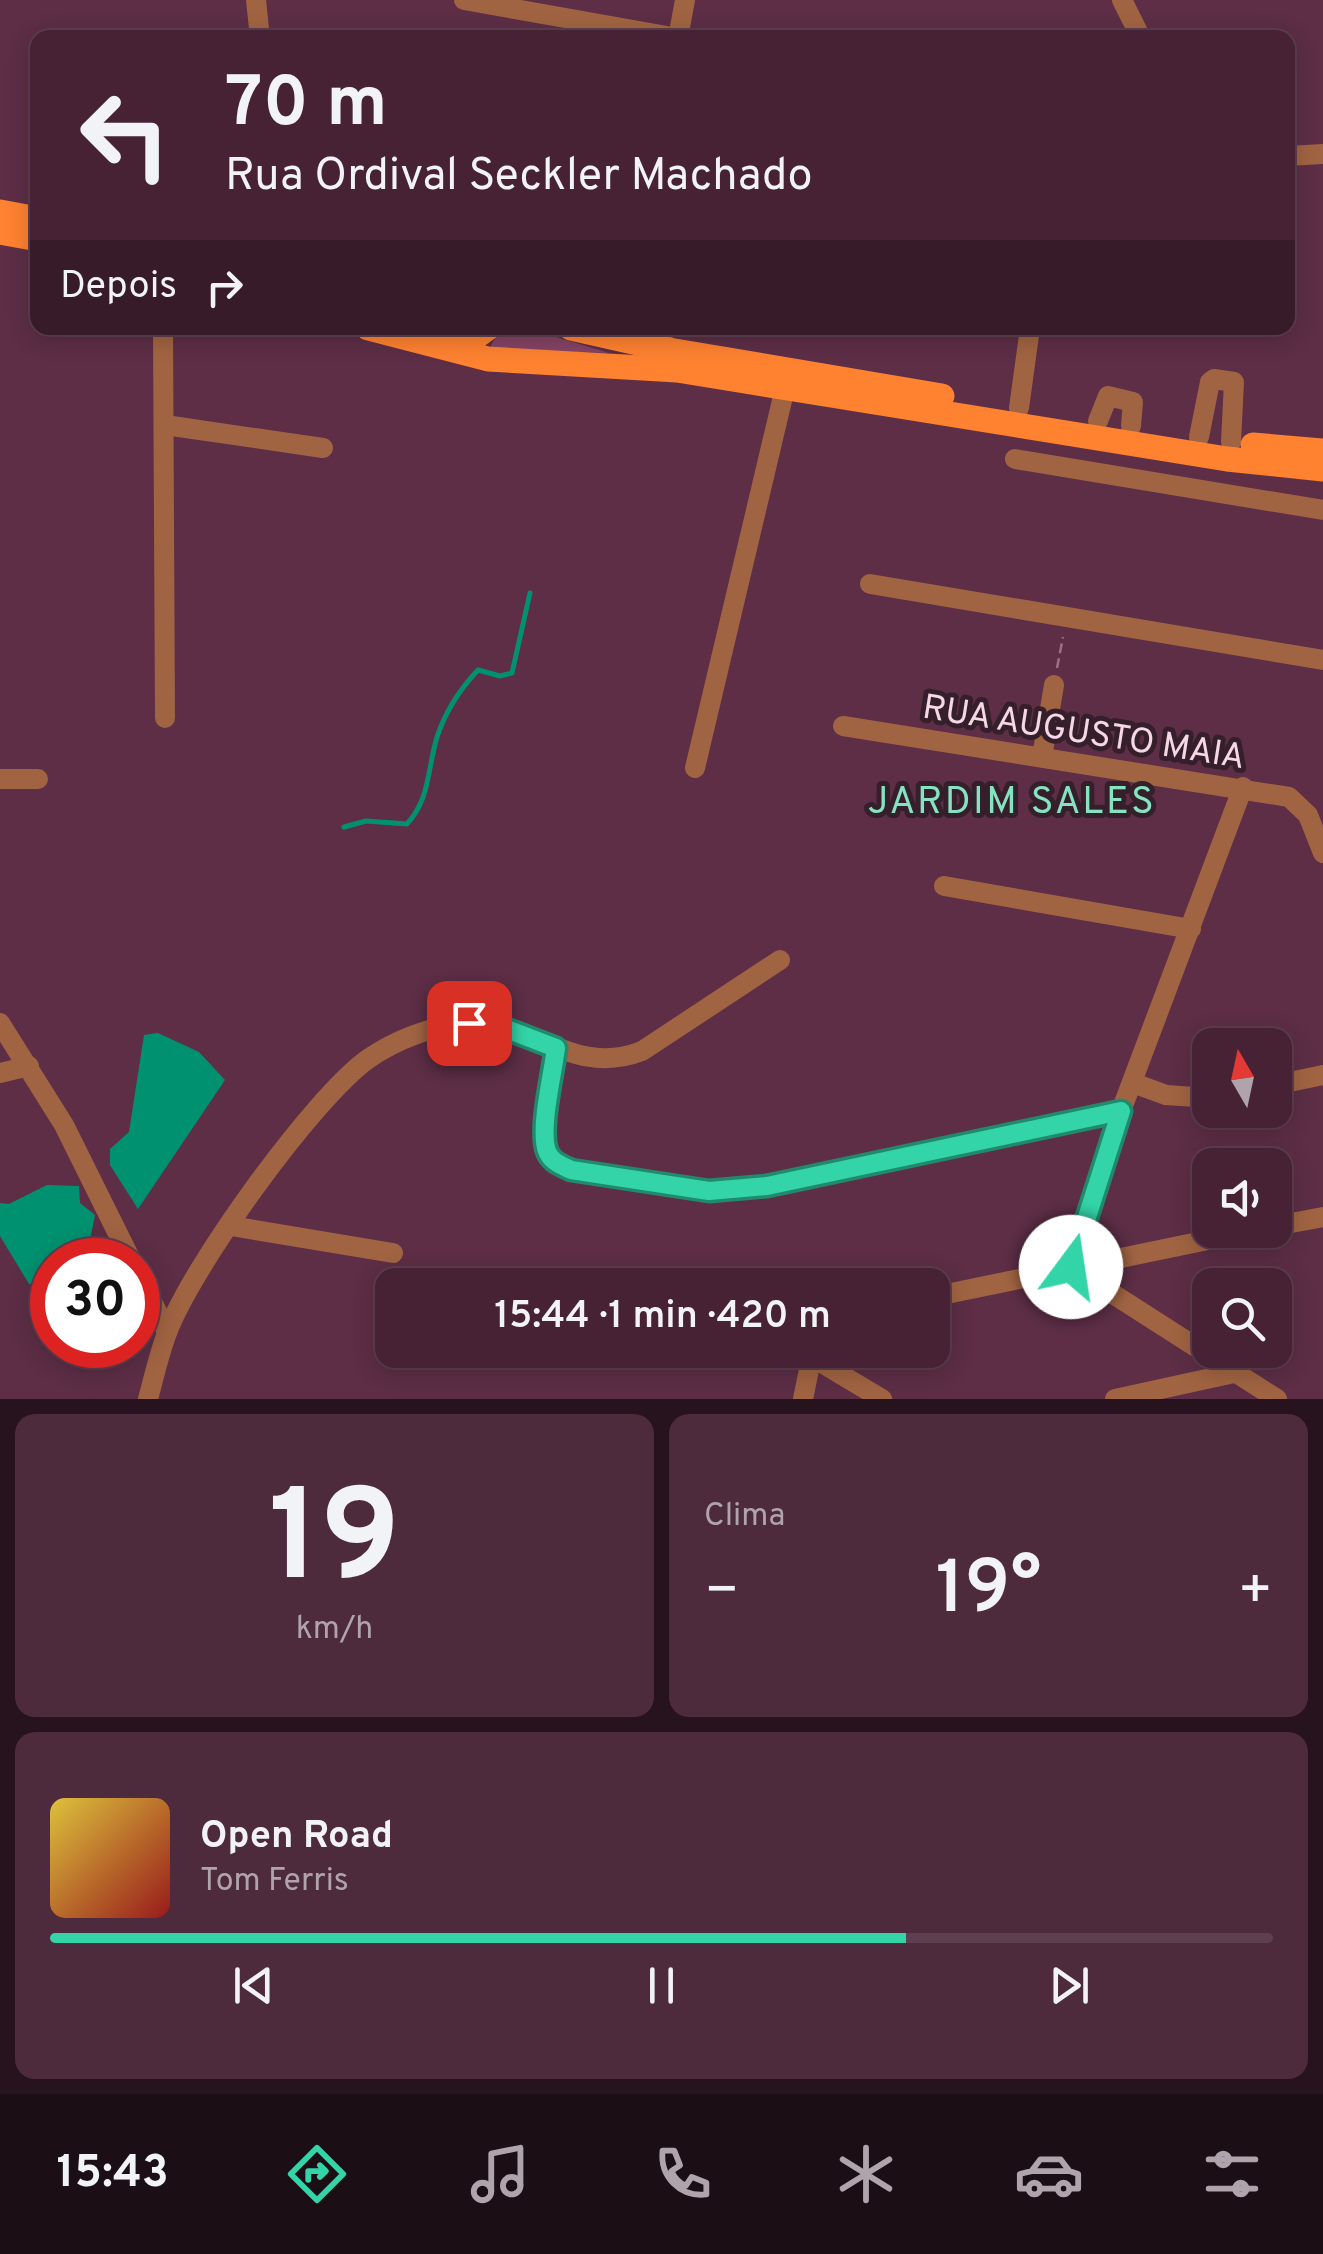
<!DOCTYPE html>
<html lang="pt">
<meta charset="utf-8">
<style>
:root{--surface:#462234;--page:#4d2a3c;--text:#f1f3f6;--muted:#b0a4ac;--line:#5e3f4f;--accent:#33d4a8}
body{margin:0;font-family:Overpass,sans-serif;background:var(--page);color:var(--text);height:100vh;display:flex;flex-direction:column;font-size:38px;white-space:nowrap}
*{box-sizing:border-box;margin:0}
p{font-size:32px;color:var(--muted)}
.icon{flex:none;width:55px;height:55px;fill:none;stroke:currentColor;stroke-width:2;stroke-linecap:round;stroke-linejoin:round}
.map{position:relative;height:1399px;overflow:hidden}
.details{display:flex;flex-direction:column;gap:15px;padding:15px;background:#26131d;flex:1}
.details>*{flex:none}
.banner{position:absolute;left:30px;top:30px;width:1265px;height:305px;border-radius:20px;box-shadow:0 5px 25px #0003,0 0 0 2px var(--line);background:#462234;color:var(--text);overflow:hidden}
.needle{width:65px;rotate:351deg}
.controls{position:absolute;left:1192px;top:1028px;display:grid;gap:20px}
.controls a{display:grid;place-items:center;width:100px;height:100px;border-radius:20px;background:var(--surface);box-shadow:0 5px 25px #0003,0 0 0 2px var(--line);font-size:50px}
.speed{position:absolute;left:30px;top:1238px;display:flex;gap:20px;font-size:50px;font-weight:700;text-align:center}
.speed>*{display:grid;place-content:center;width:130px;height:130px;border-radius:50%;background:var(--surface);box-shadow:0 5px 25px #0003,0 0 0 2px var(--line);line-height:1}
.speed .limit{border:15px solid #d22;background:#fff;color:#111}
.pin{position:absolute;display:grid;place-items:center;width:85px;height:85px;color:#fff;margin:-42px;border-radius:20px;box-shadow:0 5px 15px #0006}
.me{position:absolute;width:110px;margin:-55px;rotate:14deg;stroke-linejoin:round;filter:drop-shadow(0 0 8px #0008)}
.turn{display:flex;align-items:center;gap:35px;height:210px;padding:0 30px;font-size:45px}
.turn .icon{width:130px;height:130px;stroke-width:2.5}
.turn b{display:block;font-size:70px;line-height:85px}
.then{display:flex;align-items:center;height:95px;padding:0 30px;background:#0003;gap:20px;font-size:38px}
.big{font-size:75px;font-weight:600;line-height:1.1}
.details .tile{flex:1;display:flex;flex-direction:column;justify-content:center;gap:15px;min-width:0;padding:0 35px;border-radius:20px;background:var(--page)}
.details .dial{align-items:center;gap:0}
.dial b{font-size:130px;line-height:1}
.song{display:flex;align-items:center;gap:30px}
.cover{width:120px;height:120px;border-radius:15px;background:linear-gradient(135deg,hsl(50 70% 55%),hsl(0 70% 35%))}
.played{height:10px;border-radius:5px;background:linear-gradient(90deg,var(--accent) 70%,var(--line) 70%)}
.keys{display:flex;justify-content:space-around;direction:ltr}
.heat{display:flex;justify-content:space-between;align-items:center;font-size:55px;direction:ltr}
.details .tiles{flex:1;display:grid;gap:15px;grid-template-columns:1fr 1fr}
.tile:last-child{grid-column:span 2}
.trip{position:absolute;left:375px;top:1268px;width:575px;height:100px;border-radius:20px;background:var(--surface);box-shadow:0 5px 25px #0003,0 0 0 2px var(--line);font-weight:600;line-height:100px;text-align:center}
.menu{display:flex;height:160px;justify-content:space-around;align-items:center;background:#1c0e15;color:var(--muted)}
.menu .icon{width:70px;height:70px}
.menu .on{color:var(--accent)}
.menu b{font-size:45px;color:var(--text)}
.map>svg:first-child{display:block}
</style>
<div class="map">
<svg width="1323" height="1399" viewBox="0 0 1323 1399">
<rect width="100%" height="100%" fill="#5d2e46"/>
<polygon fill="#854365" points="501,328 526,328 609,353 489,349"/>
<g fill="#009270">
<polygon points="158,1033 199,1052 225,1080 138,1209 110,1165 110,1149 129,1132 144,1035"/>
<polygon points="47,1185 79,1186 80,1203 95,1215 86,1260 52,1260 52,1285 29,1284 0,1236 0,1203 9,1204"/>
</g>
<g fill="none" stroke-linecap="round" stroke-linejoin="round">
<path stroke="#009270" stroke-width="5" d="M344 827 366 821 407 824C430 799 427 771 437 737 445 713 460 689 478 670L500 676 512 673 530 593"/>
<polyline stroke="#9a7185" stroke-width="2.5" stroke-dasharray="10 5" stroke-linecap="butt" points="1057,668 1063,637"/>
<g stroke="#a16442" stroke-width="20">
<polyline points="256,0 260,38"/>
<polyline points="464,0 678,38"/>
<polyline points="1122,0 1141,38"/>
<polyline points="678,38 685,0"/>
<polyline points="1288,156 1323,154"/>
<polyline points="163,328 165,718"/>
<polyline points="655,328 669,350"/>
<polyline points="1019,408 1030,328"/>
<polyline points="1098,421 1108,396 1133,402 1131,426"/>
<polyline points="165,425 323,448"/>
<polyline points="1199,437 1210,382 1214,379 1234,382 1231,442"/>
<polyline points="1015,459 1323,510"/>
<polyline points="870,584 1323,660"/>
<polyline points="843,726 1289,797 1308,815 1323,853"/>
<polyline points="1042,757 1054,685"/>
<polyline points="695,768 785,388"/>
<polyline points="0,779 38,779"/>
<polyline points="1243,787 1121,1111 1071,1267 1277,1399"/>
<polyline points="944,886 1191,929"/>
<polyline points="0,1023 64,1125 131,1260"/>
<path d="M556 1048C553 1073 539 1129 547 1151 551 1162 561 1165 571 1170L709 1191 767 1185 1121 1111"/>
<polyline points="0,1073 29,1066"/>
<polyline points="1133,1083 1166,1095 1210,1098"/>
<polyline points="1275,1085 1323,1075"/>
<polyline points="231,1226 393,1253"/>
<polyline points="1275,1226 1323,1217"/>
<polyline points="138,1273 167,1332"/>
<polyline points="932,1297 1256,1230"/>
<polyline points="810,1356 882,1399"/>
<path d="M148 1399C154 1377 159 1354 167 1333 190 1269 313 1098 368 1059 395 1040 434 1025 467 1023 532 1020 573 1078 642 1051L780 960"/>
<polyline points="803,1399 813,1350"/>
<polyline points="1115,1399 1234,1373"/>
</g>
<g stroke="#fe8230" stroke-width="25">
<polyline points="0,212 38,219"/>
<polyline points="0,232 38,239"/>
<polyline points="368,328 488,359 677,370 1227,459 1323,469"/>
<polyline points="571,328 669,350 942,396"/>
<polyline points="443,342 477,336 488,328"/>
<polyline points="1253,445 1323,451"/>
</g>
</g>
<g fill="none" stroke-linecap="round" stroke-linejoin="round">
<defs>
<path id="route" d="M469 1023 504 1028 556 1048C553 1073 539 1129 547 1151 551 1162 561 1165 571 1170L709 1191 767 1186 1121 1111 1071 1267"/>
</defs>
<use href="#route" stroke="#218a6d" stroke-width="25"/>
<use href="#route" stroke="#33d4a8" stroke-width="18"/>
</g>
<g text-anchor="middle" stroke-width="10" stroke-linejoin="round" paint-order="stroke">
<g font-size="35" fill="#f6d7e5" stroke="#351f2a">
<text transform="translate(1084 731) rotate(9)" y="12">RUA AUGUSTO MAIA</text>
</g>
<g font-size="38" letter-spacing="2.5" fill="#86e2c1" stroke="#351f2a">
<text x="1012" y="813">JARDIM SALES</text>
</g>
</g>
</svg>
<div class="controls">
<a><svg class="needle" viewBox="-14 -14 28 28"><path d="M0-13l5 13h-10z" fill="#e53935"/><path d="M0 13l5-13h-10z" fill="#b0a4ac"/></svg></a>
<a><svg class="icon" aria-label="sound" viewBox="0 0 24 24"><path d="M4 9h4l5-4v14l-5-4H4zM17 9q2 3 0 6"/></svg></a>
<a><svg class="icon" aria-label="search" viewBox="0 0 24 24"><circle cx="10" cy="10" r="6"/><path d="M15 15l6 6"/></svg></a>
</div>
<div class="speed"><div class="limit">30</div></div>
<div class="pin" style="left:469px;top:1023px;background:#d93025"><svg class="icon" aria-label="arrive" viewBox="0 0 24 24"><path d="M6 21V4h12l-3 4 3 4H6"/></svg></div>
<svg class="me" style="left:1071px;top:1267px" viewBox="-20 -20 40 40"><circle r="19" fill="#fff"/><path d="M0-13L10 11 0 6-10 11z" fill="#33d4a8"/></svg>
<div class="trip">15:44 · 1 min · 420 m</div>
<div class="banner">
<div class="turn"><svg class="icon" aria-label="left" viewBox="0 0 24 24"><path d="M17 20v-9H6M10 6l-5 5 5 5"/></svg><div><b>70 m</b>Rua Ordival Seckler Machado</div></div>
<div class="then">Depois<svg class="icon" aria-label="right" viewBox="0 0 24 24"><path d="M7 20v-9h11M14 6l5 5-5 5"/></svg></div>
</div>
</div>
<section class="details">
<div class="tiles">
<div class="tile dial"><b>19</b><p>km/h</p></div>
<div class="tile"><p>Clima</p>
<div class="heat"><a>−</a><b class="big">19°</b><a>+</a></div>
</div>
<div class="tile">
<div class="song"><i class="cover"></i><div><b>Open Road</b><p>Tom Ferris</p></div></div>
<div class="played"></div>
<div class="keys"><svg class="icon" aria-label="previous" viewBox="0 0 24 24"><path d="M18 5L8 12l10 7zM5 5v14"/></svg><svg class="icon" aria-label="pause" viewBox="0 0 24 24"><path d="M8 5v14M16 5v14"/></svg><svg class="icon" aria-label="next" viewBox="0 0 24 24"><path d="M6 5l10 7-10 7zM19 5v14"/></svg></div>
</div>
</div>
</section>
<nav class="menu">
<b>15:43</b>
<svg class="icon on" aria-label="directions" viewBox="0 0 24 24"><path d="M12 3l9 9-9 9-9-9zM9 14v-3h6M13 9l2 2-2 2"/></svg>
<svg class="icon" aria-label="music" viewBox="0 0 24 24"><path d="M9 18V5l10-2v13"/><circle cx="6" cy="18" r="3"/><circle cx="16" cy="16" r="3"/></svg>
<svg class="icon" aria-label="phone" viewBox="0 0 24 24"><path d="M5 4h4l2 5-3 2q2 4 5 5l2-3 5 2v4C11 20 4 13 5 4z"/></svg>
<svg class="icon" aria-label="climate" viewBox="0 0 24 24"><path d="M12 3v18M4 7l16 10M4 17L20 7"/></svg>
<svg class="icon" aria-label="car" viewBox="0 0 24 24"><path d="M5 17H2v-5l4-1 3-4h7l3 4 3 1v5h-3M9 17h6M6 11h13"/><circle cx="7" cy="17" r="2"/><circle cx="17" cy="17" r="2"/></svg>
<svg class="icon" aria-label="filters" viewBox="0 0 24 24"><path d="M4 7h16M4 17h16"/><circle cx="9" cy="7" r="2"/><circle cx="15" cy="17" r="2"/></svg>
</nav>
